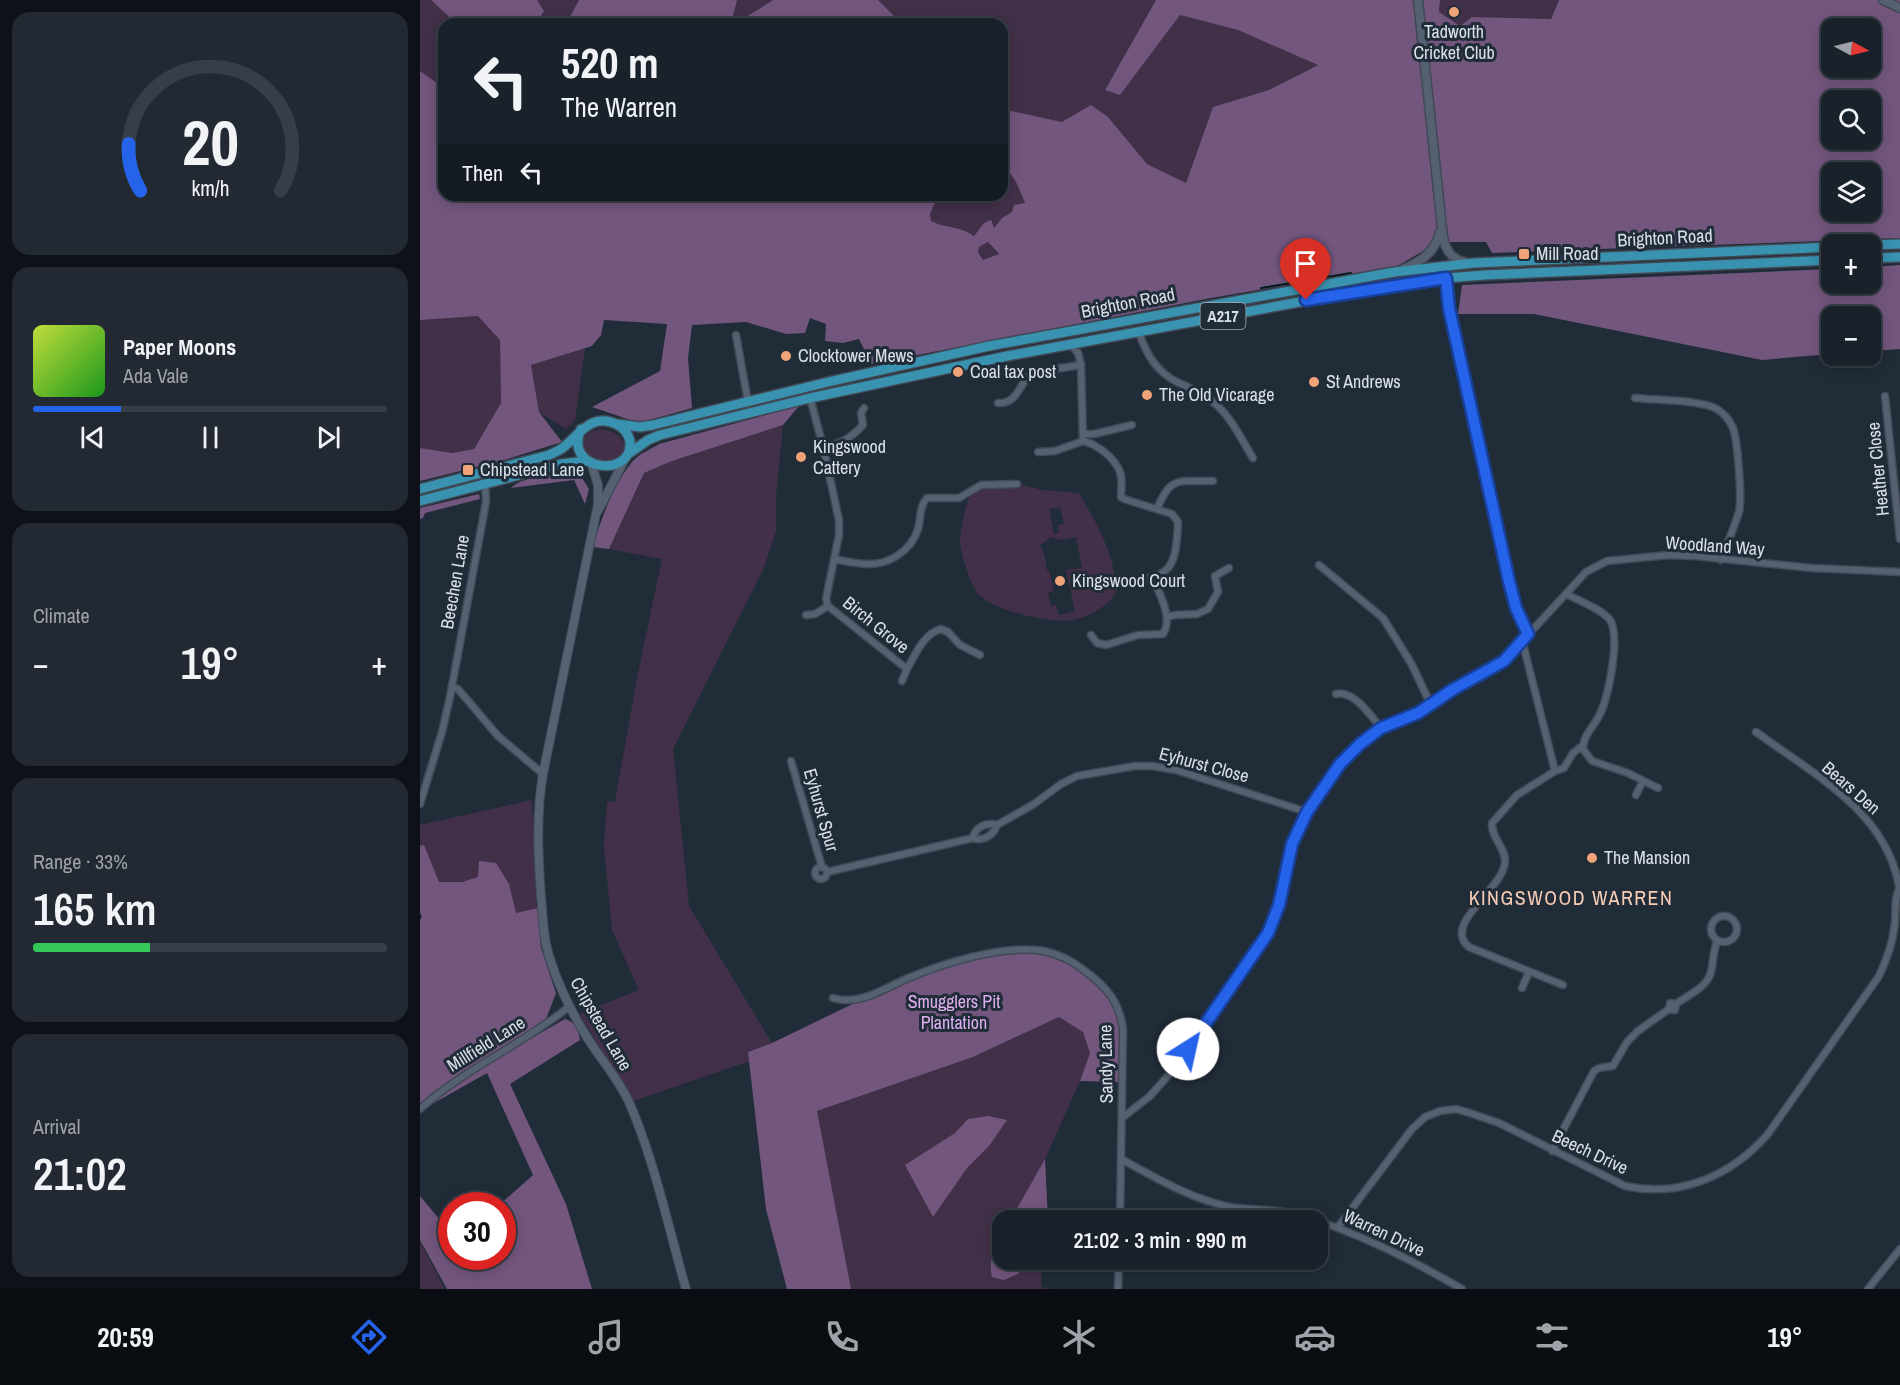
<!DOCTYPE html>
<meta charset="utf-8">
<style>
:root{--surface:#19212b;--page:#222933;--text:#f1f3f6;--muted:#9fa3a9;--line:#373e47;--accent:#2563eb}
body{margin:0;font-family:"Archivo Narrow",sans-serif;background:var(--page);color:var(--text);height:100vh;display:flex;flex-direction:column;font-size:22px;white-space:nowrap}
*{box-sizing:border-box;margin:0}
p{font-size:20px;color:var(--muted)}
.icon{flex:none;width:33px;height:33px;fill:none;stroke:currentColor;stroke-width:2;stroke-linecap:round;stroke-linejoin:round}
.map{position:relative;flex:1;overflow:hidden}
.drawer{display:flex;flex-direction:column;gap:12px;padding:12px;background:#0e1218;width:420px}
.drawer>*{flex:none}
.banner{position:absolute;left:18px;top:18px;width:570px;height:183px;border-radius:18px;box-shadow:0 3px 15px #0003,0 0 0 2px var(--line);background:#19212b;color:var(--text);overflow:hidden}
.needle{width:39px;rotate:97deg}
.controls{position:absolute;left:1401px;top:18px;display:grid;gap:12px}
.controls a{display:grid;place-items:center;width:60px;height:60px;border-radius:12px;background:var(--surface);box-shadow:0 3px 15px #0003,0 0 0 2px var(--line);font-size:30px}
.speed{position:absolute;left:18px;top:1192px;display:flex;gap:12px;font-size:30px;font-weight:700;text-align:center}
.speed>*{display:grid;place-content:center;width:78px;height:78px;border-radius:50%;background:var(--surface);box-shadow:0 3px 15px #0003,0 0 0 2px var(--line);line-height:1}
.speed .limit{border:9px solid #d22;background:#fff;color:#111}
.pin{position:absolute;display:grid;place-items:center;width:51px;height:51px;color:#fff;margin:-62px -26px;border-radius:50% 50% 50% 0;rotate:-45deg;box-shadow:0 0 6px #0007}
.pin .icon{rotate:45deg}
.me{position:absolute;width:66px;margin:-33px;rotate:35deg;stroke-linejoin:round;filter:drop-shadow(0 0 4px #0008)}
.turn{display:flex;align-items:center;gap:21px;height:126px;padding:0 24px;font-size:27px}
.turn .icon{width:78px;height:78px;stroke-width:2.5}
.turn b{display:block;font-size:42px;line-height:51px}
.then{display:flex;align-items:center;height:57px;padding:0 24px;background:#0003;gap:12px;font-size:22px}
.big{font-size:45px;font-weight:600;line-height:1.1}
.drawer .tile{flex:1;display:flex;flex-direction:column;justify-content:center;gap:9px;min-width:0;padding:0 21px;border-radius:18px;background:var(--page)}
.drawer .dial{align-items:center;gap:0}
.dial svg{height:156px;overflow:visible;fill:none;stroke:var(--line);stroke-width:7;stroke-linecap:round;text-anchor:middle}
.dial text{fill:var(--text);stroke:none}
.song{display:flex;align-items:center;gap:18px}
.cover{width:72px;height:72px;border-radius:9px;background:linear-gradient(135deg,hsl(70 70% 55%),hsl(120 70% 35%))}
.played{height:6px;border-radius:3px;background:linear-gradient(90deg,var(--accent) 25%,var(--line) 25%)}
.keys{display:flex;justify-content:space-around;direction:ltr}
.heat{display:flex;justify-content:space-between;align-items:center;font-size:33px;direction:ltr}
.charge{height:9px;border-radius:4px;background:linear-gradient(90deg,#34c759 33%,var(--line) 0)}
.trip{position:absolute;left:572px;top:1210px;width:336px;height:60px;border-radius:18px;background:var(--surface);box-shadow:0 3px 15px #0003,0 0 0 2px var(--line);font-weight:600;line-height:60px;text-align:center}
.tabs{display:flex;height:96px;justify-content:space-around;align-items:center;background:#0a0d11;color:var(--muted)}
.tabs .icon{width:42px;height:42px}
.tabs .selected{color:var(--accent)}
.tabs b{font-size:27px;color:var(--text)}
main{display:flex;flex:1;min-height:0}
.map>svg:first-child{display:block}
</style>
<main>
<section class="drawer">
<div class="tile dial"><svg viewBox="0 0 100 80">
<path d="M14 69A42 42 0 1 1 86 69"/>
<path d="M14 69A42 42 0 0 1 8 45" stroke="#2563eb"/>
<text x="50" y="56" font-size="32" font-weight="700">20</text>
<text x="50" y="72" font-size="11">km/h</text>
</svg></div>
<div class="tile">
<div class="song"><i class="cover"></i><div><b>Paper Moons</b><p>Ada Vale</p></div></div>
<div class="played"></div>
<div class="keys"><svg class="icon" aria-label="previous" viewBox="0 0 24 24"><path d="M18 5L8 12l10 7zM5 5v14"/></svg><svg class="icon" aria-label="pause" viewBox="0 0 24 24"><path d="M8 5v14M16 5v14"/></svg><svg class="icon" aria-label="next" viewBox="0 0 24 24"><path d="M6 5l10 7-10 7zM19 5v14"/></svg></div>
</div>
<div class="tile"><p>Climate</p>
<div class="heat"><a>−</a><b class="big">19°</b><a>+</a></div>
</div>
<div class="tile"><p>Range · 33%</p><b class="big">165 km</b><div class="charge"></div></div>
<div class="tile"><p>Arrival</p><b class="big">21:02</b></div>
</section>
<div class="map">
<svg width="1480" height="1289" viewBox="0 0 1480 1289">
<rect width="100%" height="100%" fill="#212c39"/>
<g fill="#413048" fill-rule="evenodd">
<polygon points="0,0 11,0 37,24 24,24 24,89 0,73"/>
<polygon points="117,0 159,0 146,24 116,24 124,11"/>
<polygon points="317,0 353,0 315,24 311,24"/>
<polygon points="458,0 736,0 685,89 700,95 760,15 818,30 899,64 849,90 793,107 766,183 727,164 688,117 642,122 582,109 582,24 482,24"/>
<polygon points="1020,0 1139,0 1131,19 1052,17 1040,26 1019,12"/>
<path d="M582 162 596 182 605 203 582 218 574 229 564 223 554 236C538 225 527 229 511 221L510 214 518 195H582Z"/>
<polygon points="568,242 579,255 563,260 558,252 559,247"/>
<polygon points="58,315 80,339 81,403 54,449 32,453 0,448 0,320"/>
<polygon points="165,348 155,420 146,429 119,412 111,365"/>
<polygon points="363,425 356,496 356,531 343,570 253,749 269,906 352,1043 328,1052 330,1061 213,1101 159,1014 219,990 192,930 184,846 187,802 195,802 216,683 242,559 189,549 224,473 252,461"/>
<path d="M181 429C193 431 201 434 205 447L201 457C195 459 189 463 183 462 158 460 153 433 181 429Z"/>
<path d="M597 484 623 490 659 493C675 520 689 544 695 576 696 581 698 589 695 594 689 606 666 618 653 620 631 624 574 611 558 594 551 586 541 553 540 543 540 534 542 524 544 515 553 476 562 485 597 484ZM640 507 644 524 638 525 639 533 634 534 629 509ZM632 537 640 540 656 537 662 568 646 570 655 611 639 615 636 605 631 606 628 592 634 591 629 571 626 569C627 562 624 551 620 545Z"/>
<polygon points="112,800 117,919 0,899 0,825"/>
<polygon points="639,1017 663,1031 670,1053 660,1081 625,1159 628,1221 582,1221 582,1260 621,1260 621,1287 631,1289 427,1289 397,1111 553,1057"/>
<polygon points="0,1242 25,1289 0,1289"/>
</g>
<g fill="#73567e" fill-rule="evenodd">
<polygon points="11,0 117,0 124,11 116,24 37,24"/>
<polygon points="159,0 317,0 311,24 146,24"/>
<polygon points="353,0 458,0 482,24 315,24"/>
<path d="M736 0H1020L1019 12 1040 26 1052 17 1131 19 1139 0H1480V238L1072 253 1066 242H1028L1020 232 1005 250 977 266 791 298 451 364 439 339 423 343 405 341 406 324 390 318 385 333 366 334 326 322 272 325 268 358 272 408 219 423 172 407 240 371 247 324 184 320 181 335 172 346 111 365 119 412 142 442 84 460 0 481V448L32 453 54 449 81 403 80 340 58 316 0 320V71L24 88V195H518L510 214 511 221C527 229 538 225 554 236L564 223 571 220 574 228 582 218 592 212 594 205 605 203 596 182 582 162V109L642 122 671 105 688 117 727 164 766 183 793 107 849 90 898 65 818 30 760 15 700 95 685 90ZM1412 28H1450V68H1412ZM1412 100H1450V140H1412ZM1412 172H1450V212H1412ZM568 242 579 254 563 260 558 252 559 247Z"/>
<polygon points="1480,265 1480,349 1451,351 1450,316 1412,316 1411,354 1342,360 1114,314 1038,314 1042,285 1411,269 1412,284 1450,284 1451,267"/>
<path d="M379 406 363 425 252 461 224 473 189 549 173 547C181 519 193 485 212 462 219 454 231 449 239 444Z"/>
<path d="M149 470H157L169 489 165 504 154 480 91 488C104 475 131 477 149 470Z"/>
<polygon points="59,494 60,499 5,513 3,518 0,519 0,508"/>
<path d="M4 845 19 882H42L58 877 59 861 76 863 89 884 96 913 118 908 121 948 136 993 126 1019 105 1042 145 1019C156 1023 158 1028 160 1040L90 1084 146 1204 172 1289H27L0 1240V1196L31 1233 32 1257H82V1206H78L113 1175 67 1073 0 1111V920L2 917 0 912V846Z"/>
<polygon points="595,950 631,953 681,982 700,1012 701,1082 660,1081 670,1053 663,1032 639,1017 553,1057 397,1111 431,1289 367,1289 346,1209 328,1052 352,1043 443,999 535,961"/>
<polygon points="568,1116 587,1120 569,1146 547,1168 513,1217 485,1165 535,1133 548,1119"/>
<polygon points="625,1159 628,1221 590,1221"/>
<path d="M582 1236V1260H608L598 1274 584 1280 572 1277C568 1260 574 1251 582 1236Z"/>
</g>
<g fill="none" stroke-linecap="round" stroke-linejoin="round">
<polyline stroke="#041a19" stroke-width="2" points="841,288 931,273"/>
<defs>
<g id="minor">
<polyline points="1026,278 1029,307 1089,581 1096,608 1108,634"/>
<path d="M719 332C725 352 737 372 757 382 770 388 782 392 793 402 811 416 821 439 833 458"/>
<polyline points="316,335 328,402"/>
<path d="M650 344 658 353 661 365 663 441C678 445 694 457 700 472 703 480 701 488 701 497L704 499 752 514 758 522C756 577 747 576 696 584"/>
<polyline points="1465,396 1480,539"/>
<path d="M390 398 403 446 419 520V535L406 599 408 606 487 669C496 654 503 634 521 629L528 632 540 645 560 655"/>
<path d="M1215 398C1235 400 1281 400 1297 409 1303 413 1309 419 1312 426 1318 437 1322 499 1319 512 1314 528 1307 544 1301 560"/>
<path d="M578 403C600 404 599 380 614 372L661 365"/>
<polyline points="663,434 674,434 712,425"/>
<path d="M403 446C419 446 433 436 443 425L441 413 444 408"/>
<polyline points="618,452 635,451 663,441"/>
<path d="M737 509C751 474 760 482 793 481"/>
<path d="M414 559C425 561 436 564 447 564 469 565 491 551 498 529 501 519 499 506 507 498H539L561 485 597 484"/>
<polyline points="899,565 963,618 991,663 1011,705"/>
<path d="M1146 594C1158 600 1183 610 1190 620 1201 637 1188 699 1179 716 1173 728 1163 735 1163 749L1172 761 1208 773 1238 788"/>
<polyline points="386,615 395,614 408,606"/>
<polyline points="747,617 755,615 777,614 788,609 798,592 795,576 809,568"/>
<path d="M671 635 677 643 686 645 718 635 743 634C754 618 739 594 733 578"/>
<polyline points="1102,640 1135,771"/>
<polyline points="482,681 487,669"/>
<polyline points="32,687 38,689 78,736 123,774"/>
<path d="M916 694C934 690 951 716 961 728"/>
<path d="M1336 732C1392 773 1467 812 1479 887"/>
<polyline points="371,761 402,867"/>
<polyline points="1216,795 1223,781"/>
<polyline points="0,804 22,732 30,697 66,502 65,483"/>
<path d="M577 825C566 822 555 827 553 838 563 842 574 835 577 825L614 804 641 784 657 776 715 766H732L756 770 887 812"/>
<circle cx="401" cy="873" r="6"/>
<polyline points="407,872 553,838"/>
<circle cx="1304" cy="929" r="13"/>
<path d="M1143 985 1049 947C1021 924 1083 890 1085 862 1086 848 1071 838 1072 823L1097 795 1135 771 1144 768 1153 753 1162 746"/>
<polyline points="1102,988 1109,972"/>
<path d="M413 998C439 1006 463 989 486 979 523 963 584 944 624 951 638 954 654 962 665 971 687 987 700 1003 703 1030L700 1221"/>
<path d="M1256 1004 1250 1003 1249 1009 1255 1010 1256 1004C1267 996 1285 988 1290 975 1294 964 1292 954 1297 942"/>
<path d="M0 1109C46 1068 103 1044 150 1006"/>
<polyline points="702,1118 730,1096 755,1068 848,933 859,905 872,844 887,812 920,764 940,743 961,728 998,713 1032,690 1084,661 1166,572 1187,561 1249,555 1275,556 1392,568 1480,572"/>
<polyline points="1132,1151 1174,1071 1179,1068 1193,1066 1207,1042 1218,1031 1249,1009"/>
<path d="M701 1159C736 1178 771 1199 810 1207 833 1211 856 1208 879 1215 937 1232 990 1259 1042 1289"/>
<path d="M918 1227 992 1129 1005 1117 1020 1111 1036 1109 1050 1113 1079 1123 1205 1186C1260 1198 1311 1176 1348 1134L1459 976C1466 961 1472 946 1474 929 1477 915 1473 899 1480 887"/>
<polyline points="698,1289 699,1260"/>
<polyline points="1448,1289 1480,1249"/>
</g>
<g id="tertiary">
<path d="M171 463 178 485V504L123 774C116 815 118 855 121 896 123 917 123 939 130 959 138 984 149 1007 162 1029 176 1054 197 1076 209 1102 235 1162 248 1226 266 1289"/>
<polyline points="178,511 205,459"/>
</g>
<g id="secondary">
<path d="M998 0 1023 237C1026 252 1033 261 1049 263"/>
<polyline points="1463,0 1480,8"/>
<path d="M983 269C1001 262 1015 252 1020 232"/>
</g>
<g id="trunk">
<polyline points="1450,245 1480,244"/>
<polyline points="1450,258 1480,257"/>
<polyline points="197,424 220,427 233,425 408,382 569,346 974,272 1054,263 1412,247"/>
<polyline points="208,454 228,440 240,435 390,398 587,356 966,286 1026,278 1065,275 1412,260"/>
<path d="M0 489 129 455C135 452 141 450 145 446 161 432 173 413 196 424 203 427 209 434 210 442 213 479 142 471 161 429"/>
<polyline points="0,501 141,464 167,461"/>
</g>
</defs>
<use href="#minor" stroke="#404954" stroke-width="9"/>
<use href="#tertiary" stroke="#404954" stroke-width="10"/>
<use href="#secondary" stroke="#404954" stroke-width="11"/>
<use href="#trunk" stroke="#404954" stroke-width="12"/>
<use href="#minor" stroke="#556171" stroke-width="6"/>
<use href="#tertiary" stroke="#556171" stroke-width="8"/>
<use href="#secondary" stroke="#556171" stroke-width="8"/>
<use href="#trunk" stroke="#3992b0" stroke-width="9"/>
</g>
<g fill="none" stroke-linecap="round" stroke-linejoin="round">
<defs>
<polyline id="route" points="768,1049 848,933 859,905 872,844 887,812 920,764 940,744 961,728 998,713 1032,690 1084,661 1108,634 1096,608 1089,581 1029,308 1026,278 886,300"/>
</defs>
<use href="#route" stroke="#184099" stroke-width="15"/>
<use href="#route" stroke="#2563eb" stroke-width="10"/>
</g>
<g fill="#f0a278" stroke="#212c39" stroke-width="2">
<circle cx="1034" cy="12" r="6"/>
<rect x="1098" y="248" width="12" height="12" rx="3"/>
<circle cx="366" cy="356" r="6"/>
<circle cx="538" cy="372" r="6"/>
<circle cx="894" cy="382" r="6"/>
<circle cx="727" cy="395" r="6"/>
<circle cx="381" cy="457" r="6"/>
<rect x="42" y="464" width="12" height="12" rx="3"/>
<circle cx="640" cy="581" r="6"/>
<circle cx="1172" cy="858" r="6"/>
</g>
<g text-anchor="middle" stroke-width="6" stroke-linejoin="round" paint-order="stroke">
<rect fill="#212c39" stroke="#a2aab4" stroke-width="1.5" x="780.5" y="303" width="45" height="26" rx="4.5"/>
<g font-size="16" font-weight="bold" fill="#d9e0e9">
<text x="803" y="322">A217</text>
</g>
<g font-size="18" fill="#d9e0e9" stroke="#212c39" text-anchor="start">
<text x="1034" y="38" text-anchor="middle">Tadworth<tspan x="1034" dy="21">Cricket Club</tspan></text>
<text x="1116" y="260">Mill Road</text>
<text x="378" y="362">Clocktower Mews</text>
<text x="550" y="378">Coal tax post</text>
<text x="906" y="388">St Andrews</text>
<text x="739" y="401">The Old Vicarage</text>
<text x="393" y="453">Kingswood<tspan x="393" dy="21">Cattery</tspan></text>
<text x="60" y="476">Chipstead Lane</text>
<text x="652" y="587">Kingswood Court</text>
<text x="1184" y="864">The Mansion</text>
</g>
<g font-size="18" fill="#d9e0e9" stroke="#212c39">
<text transform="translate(1245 238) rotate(-3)" y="6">Brighton Road</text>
<text transform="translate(708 303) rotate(-11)" y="6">Brighton Road</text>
<text transform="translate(1458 469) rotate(-96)" y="6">Heather Close</text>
<text transform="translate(1295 546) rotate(4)" y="6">Woodland Way</text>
<text transform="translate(35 582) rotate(-80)" y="6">Beechen Lane</text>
<text transform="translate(456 625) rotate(39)" y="6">Birch Grove</text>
<text transform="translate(784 765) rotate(15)" y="6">Eyhurst Close</text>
<text transform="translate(1431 788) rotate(41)" y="6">Bears Den</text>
<text transform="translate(401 810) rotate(74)" y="6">Eyhurst Spur</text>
<text transform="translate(181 1024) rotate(60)" y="6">Chipstead Lane</text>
<text transform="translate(66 1044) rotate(-32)" y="6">Millfield Lane</text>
<text transform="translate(686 1064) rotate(-91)" y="6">Sandy Lane</text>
<text transform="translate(1170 1152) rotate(25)" y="6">Beech Drive</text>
<text transform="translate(964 1233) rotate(25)" y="6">Warren Drive</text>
</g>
<g font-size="18" fill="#deb0f0" stroke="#212c39">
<text x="534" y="1008">Smugglers Pit<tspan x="534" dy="21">Plantation</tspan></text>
</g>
<g font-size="20" letter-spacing="1.5" fill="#f8ccb4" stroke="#212c39">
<text x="1151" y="905">KINGSWOOD WARREN</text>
</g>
</g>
</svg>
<div class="controls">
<a><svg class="needle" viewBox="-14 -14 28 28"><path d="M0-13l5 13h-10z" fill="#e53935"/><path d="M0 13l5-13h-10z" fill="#9fa3a9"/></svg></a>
<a><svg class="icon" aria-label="search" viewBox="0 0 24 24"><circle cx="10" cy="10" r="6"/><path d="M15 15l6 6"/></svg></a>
<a><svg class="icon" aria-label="layers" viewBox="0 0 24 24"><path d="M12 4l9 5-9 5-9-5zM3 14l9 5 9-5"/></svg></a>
<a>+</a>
<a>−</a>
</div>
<div class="speed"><div class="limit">30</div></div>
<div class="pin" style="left:886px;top:300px;background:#d93025"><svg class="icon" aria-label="arrive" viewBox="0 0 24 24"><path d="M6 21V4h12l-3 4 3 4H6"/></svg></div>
<svg class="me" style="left:768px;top:1049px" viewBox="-20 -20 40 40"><circle r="19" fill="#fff"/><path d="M0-13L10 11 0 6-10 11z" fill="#2563eb"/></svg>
<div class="trip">21:02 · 3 min · 990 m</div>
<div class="banner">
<div class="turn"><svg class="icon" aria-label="left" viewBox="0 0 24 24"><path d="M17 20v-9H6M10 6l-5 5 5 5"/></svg><div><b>520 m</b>The Warren</div></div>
<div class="then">Then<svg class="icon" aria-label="left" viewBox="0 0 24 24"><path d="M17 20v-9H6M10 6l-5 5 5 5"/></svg></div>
</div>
</div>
</main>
<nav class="tabs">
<b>20:59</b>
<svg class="icon selected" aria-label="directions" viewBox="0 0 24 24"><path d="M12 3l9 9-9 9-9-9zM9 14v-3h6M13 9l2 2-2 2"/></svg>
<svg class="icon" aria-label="music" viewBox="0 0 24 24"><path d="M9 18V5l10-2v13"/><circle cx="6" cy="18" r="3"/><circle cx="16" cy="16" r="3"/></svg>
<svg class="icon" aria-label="phone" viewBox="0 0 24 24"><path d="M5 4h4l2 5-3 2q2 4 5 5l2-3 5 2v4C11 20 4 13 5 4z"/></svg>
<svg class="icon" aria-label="climate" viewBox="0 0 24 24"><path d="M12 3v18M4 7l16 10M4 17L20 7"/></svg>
<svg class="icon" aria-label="car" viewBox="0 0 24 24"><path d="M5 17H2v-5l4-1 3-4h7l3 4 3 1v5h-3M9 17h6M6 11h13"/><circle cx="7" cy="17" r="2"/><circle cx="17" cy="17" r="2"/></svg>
<svg class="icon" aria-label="filters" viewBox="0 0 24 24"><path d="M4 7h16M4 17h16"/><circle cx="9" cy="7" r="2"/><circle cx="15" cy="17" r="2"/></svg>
<b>19°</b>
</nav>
